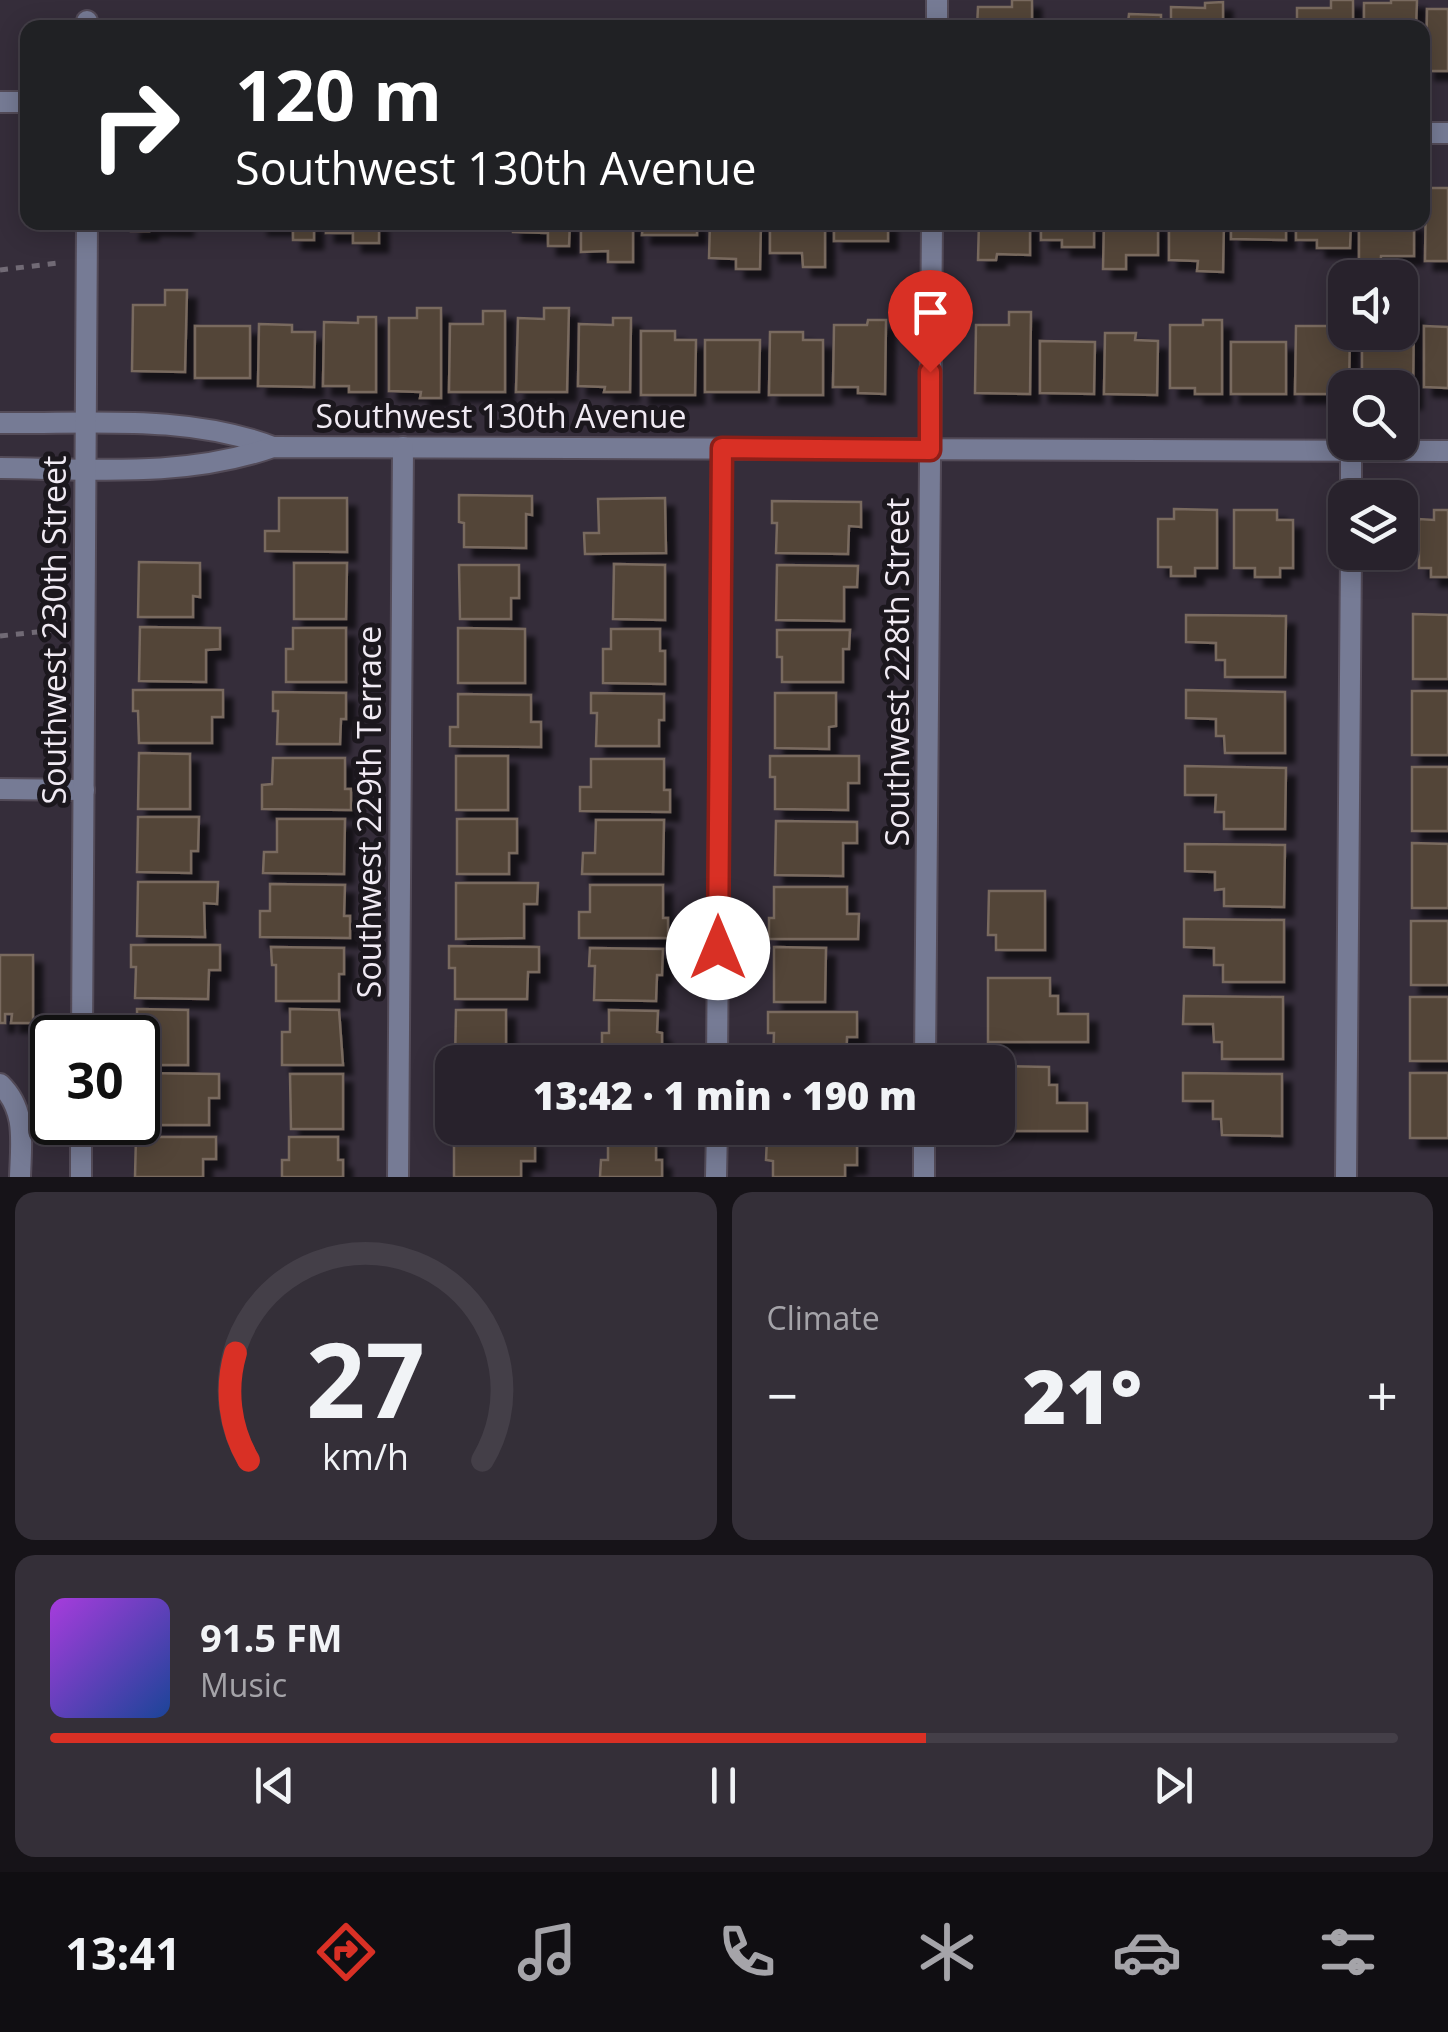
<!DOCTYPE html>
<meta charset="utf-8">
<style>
:root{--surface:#28222c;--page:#342f38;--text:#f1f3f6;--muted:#a5a4a9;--line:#443f48;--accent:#d93025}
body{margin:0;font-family:"Open Sans",sans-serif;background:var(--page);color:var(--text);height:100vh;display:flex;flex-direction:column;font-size:38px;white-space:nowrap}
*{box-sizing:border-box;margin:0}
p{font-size:32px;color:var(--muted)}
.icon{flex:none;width:55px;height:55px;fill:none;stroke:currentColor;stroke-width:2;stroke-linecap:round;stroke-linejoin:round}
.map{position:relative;height:1177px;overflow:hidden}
.side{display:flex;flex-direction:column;gap:15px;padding:15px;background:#161318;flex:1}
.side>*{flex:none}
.hud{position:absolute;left:20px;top:20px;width:1410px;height:210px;border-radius:20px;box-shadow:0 5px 25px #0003,0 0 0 2px var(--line);background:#202124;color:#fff;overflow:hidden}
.fabs{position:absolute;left:1328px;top:260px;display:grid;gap:20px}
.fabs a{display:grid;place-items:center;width:90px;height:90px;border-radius:20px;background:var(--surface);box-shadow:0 5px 25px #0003,0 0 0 2px var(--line);font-size:50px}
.speed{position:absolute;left:30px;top:1015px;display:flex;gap:20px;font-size:50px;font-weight:700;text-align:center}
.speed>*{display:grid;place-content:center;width:130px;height:130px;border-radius:50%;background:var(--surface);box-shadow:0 5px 25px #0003,0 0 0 2px var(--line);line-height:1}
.speed .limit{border:5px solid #111;border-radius:15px;background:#fff;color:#111}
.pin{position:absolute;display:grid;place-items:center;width:85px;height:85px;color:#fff;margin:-102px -42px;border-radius:50% 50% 50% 0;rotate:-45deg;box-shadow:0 0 10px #0007}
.pin .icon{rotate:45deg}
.me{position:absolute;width:110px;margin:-55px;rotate:0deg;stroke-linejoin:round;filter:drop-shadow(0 0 8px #0008)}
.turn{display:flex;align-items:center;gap:35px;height:210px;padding:0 50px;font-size:45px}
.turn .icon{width:130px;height:130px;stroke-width:2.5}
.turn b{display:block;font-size:70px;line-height:85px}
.big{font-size:75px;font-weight:800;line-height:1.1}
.side .widget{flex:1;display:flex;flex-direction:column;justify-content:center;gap:15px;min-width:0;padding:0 35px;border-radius:20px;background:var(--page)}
.side .dial{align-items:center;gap:0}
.dial svg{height:260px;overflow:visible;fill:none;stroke:var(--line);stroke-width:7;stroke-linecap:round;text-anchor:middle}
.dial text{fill:var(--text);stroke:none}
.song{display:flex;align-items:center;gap:30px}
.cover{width:120px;height:120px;border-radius:15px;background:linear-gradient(135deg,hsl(280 70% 55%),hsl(220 70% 35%))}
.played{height:10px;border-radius:5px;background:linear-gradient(90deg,var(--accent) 65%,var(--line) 65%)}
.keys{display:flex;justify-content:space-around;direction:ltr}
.heat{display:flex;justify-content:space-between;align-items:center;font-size:55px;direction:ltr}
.side .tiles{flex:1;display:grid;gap:15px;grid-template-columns:1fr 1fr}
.widget:last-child{grid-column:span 2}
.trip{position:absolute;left:435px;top:1045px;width:580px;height:100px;border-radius:20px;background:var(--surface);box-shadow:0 5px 25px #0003,0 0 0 2px var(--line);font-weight:800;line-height:100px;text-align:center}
.tabs{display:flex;height:160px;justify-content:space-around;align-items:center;background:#100e12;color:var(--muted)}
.tabs .icon{width:70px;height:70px}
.tabs .selected{color:var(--accent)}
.tabs b{font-size:45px;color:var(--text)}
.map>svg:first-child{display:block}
</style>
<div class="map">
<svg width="1448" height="1177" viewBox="0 0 1448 1177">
<defs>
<filter id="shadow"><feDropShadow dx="9" dy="9" stdDeviation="2.5" flood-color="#0009"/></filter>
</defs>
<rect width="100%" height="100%" fill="#352d3a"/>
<g fill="#524439" stroke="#796a5e" stroke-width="2.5" filter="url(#shadow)">
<polygon points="1012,0 1032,0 1032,28 977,28 978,7 1012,7"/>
<polygon points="1331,0 1353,0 1353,28 1297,28 1297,8 1331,8"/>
<polygon points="1391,0 1417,0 1416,28 1364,28 1364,3 1391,3"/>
<polygon points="1223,2 1223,28 1171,28 1171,7 1205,8 1205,3"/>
<polygon points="1427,9 1448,9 1448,71 1426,71"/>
<polygon points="1129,14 1161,15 1161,28 1106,28 1106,22 1128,23"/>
<rect x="1042" y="23" width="55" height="5"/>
<rect x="1234" y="24" width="55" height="4"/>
<polygon points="1426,188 1448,188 1448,261 1425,261"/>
<polygon points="132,222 184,222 184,227 149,226 149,231 131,231"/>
<polygon points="259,222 314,222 314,240 293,240 293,226 259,226"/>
<polygon points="326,222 379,222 379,243 353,243 353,233 326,233"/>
<polygon points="513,222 570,222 569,246 548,246 548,233 513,232"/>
<polygon points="581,222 633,222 633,262 608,262 608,251 581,252"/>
<polygon points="643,222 697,222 697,235 642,235"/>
<polygon points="710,222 761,222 760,269 736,269 736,259 709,258"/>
<polygon points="770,222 825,222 825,267 803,267 802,253 770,253"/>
<rect x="834" y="222" width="54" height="19"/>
<polygon points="979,222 1030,222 1030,255 997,254 996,260 978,260"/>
<polygon points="1041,222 1094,222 1094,247 1062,247 1062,240 1041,240"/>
<polygon points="1104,222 1158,222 1158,255 1126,255 1126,269 1103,269"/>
<polygon points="1169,222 1224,222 1223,272 1197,271 1198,261 1169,260"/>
<polygon points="1231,222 1286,222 1286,240 1231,239"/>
<polygon points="1296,222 1351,222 1350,248 1317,248 1317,240 1296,240"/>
<polygon points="1359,222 1414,222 1414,256 1381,256 1380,269 1359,269"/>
<polygon points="165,290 187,290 185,372 132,371 133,305 165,305"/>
<polygon points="417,308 441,308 441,398 420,398 421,392 389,391 389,318 417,318"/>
<polygon points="544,308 569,308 567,392 516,392 518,318 544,319"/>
<polygon points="483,311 505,311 505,392 449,392 450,324 483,324"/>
<polygon points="1400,311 1414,311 1413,400 1400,400 1400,388 1362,388 1362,332 1400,332"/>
<polygon points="1009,312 1031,312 1030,394 975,393 976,325 1009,325"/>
<polygon points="1328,312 1345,313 1345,332 1350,332 1349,388 1345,388 1345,394 1295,394 1296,326 1328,326"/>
<polygon points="358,317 376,317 376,392 349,392 349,386 323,386 324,322 358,323"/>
<polygon points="613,318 631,318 630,392 604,392 605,387 578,386 579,324 613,325"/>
<polygon points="868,320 886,320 885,394 858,393 858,387 833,387 834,325 867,325"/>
<polygon points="1203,320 1222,320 1222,394 1195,394 1195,388 1170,388 1170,325 1203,325"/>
<polygon points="259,324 292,325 292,332 315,332 314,387 258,386"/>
<rect x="195" y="326" width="55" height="52"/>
<polygon points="1424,326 1448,327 1448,388 1424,387"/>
<polygon points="641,331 675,331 675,340 696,340 695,395 641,395"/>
<polygon points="770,332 803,332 803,340 823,340 823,395 769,395"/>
<polygon points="1105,333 1136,333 1135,340 1158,341 1157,395 1104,394"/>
<polygon points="705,340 760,340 759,392 705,392"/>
<polygon points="1040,341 1095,342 1094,394 1040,393"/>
<rect x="1231" y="342" width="55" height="52"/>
<polygon points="459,495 532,496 532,515 526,514 526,548 464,547 464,523 459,522"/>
<polygon points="279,498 347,498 347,552 265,551 265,531 279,531"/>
<polygon points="665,498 666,553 585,554 584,533 599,533 598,499"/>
<polygon points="772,501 861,502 861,527 849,526 848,554 776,553 777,523 772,523"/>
<polygon points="1174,509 1217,510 1217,568 1195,568 1195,576 1171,576 1171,567 1158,567 1158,519 1174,519"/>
<polygon points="1234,510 1277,510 1277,520 1293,520 1293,568 1280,568 1280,577 1255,577 1255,568 1234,568"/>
<polygon points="1434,510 1448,510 1448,577 1431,577 1431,568 1419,568 1419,519 1434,520"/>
<polygon points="139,562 200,563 200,597 193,596 193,617 138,617"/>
<polygon points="294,563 347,563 346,619 294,619"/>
<polygon points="614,564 665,565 665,620 613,619"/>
<polygon points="459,565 519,565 519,598 511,598 511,619 460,619"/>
<polygon points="777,565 858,566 857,587 844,587 844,621 776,620"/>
<polygon points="1413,614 1448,615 1448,679 1413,679"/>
<polygon points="1186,615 1286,616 1285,677 1225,677 1225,660 1216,660 1216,643 1186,642"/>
<polygon points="140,627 220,628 220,649 206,650 206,682 139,681"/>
<polygon points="293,628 346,628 346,682 286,682 286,649 293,649"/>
<polygon points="458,628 525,629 525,683 458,683"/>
<polygon points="611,629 660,629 660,651 665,651 665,684 603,683 603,649 611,649"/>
<polygon points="777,630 850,630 849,649 843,649 843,682 782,682 782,657 777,657"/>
<polygon points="133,690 223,690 223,717 212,717 212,743 139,743 138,711 133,711"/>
<polygon points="1186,690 1285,692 1285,753 1225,753 1224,736 1216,736 1216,719 1186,718"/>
<rect x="1412" y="691" width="36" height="64"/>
<polygon points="273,692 346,693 346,719 341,719 340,744 277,744 278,711 273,711"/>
<polygon points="591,693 664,694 664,720 659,720 659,746 596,746 597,713 591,713"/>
<polygon points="775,693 836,693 836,726 829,727 829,749 775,748"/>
<polygon points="458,694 531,695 531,722 541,722 541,747 450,746 450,727 458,727"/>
<polygon points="139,753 190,754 190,809 138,809"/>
<rect x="456" y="756" width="52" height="54"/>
<polygon points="770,756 859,756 859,783 848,783 848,810 775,809 775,777 770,777"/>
<polygon points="273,758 345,758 345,789 351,789 351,810 262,809 262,785 272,784"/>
<polygon points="591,759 664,759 664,790 670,790 670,812 580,811 580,787 591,787"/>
<polygon points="1185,766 1286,768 1285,829 1224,829 1224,812 1215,812 1216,795 1185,795"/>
<rect x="1412" y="767" width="36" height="64"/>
<polygon points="138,817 199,817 198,851 191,851 191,873 137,872"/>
<polygon points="277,819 345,819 344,874 263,873 264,852 277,852"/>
<polygon points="457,819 517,819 517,853 509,853 509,874 457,874"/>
<polygon points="596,820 664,820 663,874 582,874 583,853 595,853"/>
<polygon points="776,821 857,822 857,843 843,843 843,876 775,875"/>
<polygon points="1412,843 1448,844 1448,908 1412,908"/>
<polygon points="1185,844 1285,845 1284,907 1224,906 1224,889 1215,890 1215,872 1185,871"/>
<polygon points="138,882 218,882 217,904 204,903 205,937 137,936"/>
<polygon points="456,883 538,883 537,904 524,904 524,938 456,939"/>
<polygon points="270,884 345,885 344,916 350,916 350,938 260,937 260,911 270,911"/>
<polygon points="590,885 663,885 663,918 668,918 668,938 579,938 579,912 590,912"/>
<polygon points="774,887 847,887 847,914 859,914 858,939 769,939 769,918 774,918"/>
<polygon points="989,891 1045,891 1045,950 996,950 996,935 988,935"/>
<polygon points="1184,919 1284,920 1284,982 1223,982 1223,965 1214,965 1214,948 1184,947"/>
<rect x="1411" y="921" width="37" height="64"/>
<polygon points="131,945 220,945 220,970 209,970 208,999 135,998 136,967 131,967"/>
<polygon points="449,946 539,947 539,972 528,972 527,999 455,999 455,968 449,968"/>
<polygon points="271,947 344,948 344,974 339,974 339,1001 276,1001 276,965 272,965"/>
<polygon points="774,947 826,948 825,1002 774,1002"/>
<polygon points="590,948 663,949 662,975 657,975 656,1001 594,1000 595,966 589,966"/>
<polygon points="0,955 33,955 33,1023 11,1023 12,1014 5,1014 5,1023 0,1023"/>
<polygon points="988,978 1050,978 1050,996 1058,996 1058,1014 1088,1014 1088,1042 988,1042"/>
<polygon points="1184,996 1283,997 1283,1059 1222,1059 1222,1042 1214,1042 1213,1024 1183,1024"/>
<rect x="1410" y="997" width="38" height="64"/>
<polygon points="137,1009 188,1010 188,1065 138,1065"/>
<polygon points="290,1009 339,1010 343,1065 282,1065 282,1032 290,1032"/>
<polygon points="456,1010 506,1010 506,1062 455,1062"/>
<polygon points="609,1010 658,1011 657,1032 662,1033 662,1062 602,1062 602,1033 609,1033"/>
<polygon points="768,1012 857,1012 857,1037 847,1037 846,1062 773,1062 774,1033 768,1033"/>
<polygon points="998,1066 1049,1067 1049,1085 1057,1085 1057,1103 1087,1103 1087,1131 987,1131 987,1128 998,1128"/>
<polygon points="138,1073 219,1074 219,1098 209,1098 209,1125 135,1125 138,1122"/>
<polygon points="1183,1073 1282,1074 1282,1136 1222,1135 1221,1119 1213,1119 1213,1101 1183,1101"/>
<rect x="1410" y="1073" width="38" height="65"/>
<polygon points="290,1074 343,1074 343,1129 291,1129"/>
<polygon points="136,1137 216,1137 216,1159 203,1159 203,1177 135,1177"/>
<polygon points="289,1137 338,1137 338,1160 343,1160 343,1177 282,1177 282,1160 289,1160"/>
<polygon points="608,1138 656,1139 656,1160 662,1160 662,1177 600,1177 601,1160 608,1160"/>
<polygon points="767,1138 857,1139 857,1165 845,1165 845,1177 773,1177 773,1161 766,1160"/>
<polygon points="454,1139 535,1139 535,1161 521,1161 521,1177 454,1177"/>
</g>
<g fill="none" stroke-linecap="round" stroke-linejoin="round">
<defs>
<g id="minor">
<polyline points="87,28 87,21"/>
<polyline points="937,28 937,0"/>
<polyline points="0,102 28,102"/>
<polyline points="1422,133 1448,133"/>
<path d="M0 423C91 424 187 414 273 447"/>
<polyline points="1351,451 1351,498"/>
<path d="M0 468C92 469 185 478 273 447L1448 451"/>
<polyline points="0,789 84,790"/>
<polyline points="82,1038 87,222"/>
<polyline points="717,1062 722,448"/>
<polyline points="925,1062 932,222"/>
<path d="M0 1084C27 1110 21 1142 20 1177"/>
<polyline points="81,1177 81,1122"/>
<polyline points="398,1177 403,447"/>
<polyline points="716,1177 717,1128"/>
<polyline points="924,1177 924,1128"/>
<polyline points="1346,1177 1351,552"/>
</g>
</defs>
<use href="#minor" stroke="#534b58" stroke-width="24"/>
<g stroke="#716a75" stroke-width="5" stroke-dasharray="8 8" stroke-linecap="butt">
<polyline points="0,270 58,263"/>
<polyline points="0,636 55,630"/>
</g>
<use href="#minor" stroke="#767b95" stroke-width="20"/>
</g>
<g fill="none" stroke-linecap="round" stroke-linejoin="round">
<defs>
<polyline id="route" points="718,948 722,448 930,450 930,372"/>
</defs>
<use href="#route" stroke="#8d1f18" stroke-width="25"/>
<use href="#route" stroke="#d93025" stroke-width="18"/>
</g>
<g text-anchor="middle" stroke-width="10" stroke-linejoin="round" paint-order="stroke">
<g font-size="32" fill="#f0eaf3" stroke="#1b171d">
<text x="501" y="428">Southwest 130th Avenue</text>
<text transform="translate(55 630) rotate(-90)" y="11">Southwest 230th Street</text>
<text transform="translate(898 672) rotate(-90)" y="11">Southwest 228th Street</text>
<text transform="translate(370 812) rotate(-90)" y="11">Southwest 229th Terrace</text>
</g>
</g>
</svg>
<div class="fabs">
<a><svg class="icon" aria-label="sound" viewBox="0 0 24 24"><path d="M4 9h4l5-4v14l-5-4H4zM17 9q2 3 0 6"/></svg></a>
<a><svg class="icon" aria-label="search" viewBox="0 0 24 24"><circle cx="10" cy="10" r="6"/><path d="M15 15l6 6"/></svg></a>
<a><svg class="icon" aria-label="layers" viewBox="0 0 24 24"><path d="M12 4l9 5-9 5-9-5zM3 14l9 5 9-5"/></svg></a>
</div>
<div class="speed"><div class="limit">30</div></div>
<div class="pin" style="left:930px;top:372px;background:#d93025"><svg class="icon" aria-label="arrive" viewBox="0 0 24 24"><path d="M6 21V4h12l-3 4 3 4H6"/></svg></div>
<svg class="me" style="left:718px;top:948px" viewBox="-20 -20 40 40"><circle r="19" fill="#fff"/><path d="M0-13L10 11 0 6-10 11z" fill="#d93025"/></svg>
<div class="trip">13:42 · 1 min · 190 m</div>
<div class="hud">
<div class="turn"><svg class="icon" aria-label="right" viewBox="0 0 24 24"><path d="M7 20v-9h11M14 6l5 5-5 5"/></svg><div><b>120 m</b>Southwest 130th Avenue</div></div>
</div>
</div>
<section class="side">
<div class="tiles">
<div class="widget dial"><svg viewBox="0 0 100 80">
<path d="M14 69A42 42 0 1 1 86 69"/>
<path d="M14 69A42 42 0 0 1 10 36" stroke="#d93025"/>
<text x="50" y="56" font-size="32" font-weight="700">27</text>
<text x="50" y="72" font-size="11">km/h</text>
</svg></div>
<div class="widget"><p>Climate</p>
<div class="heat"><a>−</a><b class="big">21°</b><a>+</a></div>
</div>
<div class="widget">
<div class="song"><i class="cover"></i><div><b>91.5 FM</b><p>Music</p></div></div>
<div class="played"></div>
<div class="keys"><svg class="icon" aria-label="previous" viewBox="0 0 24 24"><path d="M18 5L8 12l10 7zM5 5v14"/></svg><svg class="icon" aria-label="pause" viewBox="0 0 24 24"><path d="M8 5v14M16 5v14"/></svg><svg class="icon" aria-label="next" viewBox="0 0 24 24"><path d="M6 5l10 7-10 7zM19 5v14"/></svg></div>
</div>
</div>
</section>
<nav class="tabs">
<b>13:41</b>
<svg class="icon selected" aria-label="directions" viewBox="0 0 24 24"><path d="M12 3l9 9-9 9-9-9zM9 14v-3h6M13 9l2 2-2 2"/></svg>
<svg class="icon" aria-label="music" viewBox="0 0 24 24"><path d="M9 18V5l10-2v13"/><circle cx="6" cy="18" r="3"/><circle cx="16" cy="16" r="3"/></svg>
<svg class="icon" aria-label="phone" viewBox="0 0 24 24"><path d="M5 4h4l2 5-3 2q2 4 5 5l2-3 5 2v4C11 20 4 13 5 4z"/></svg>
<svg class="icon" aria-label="climate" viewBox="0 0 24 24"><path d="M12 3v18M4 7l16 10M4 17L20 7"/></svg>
<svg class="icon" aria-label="car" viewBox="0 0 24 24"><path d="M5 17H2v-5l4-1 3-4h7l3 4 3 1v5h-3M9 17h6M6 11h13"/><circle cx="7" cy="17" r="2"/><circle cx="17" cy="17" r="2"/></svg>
<svg class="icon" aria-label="filters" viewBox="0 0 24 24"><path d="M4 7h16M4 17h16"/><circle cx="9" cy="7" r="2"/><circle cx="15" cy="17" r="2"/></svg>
</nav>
